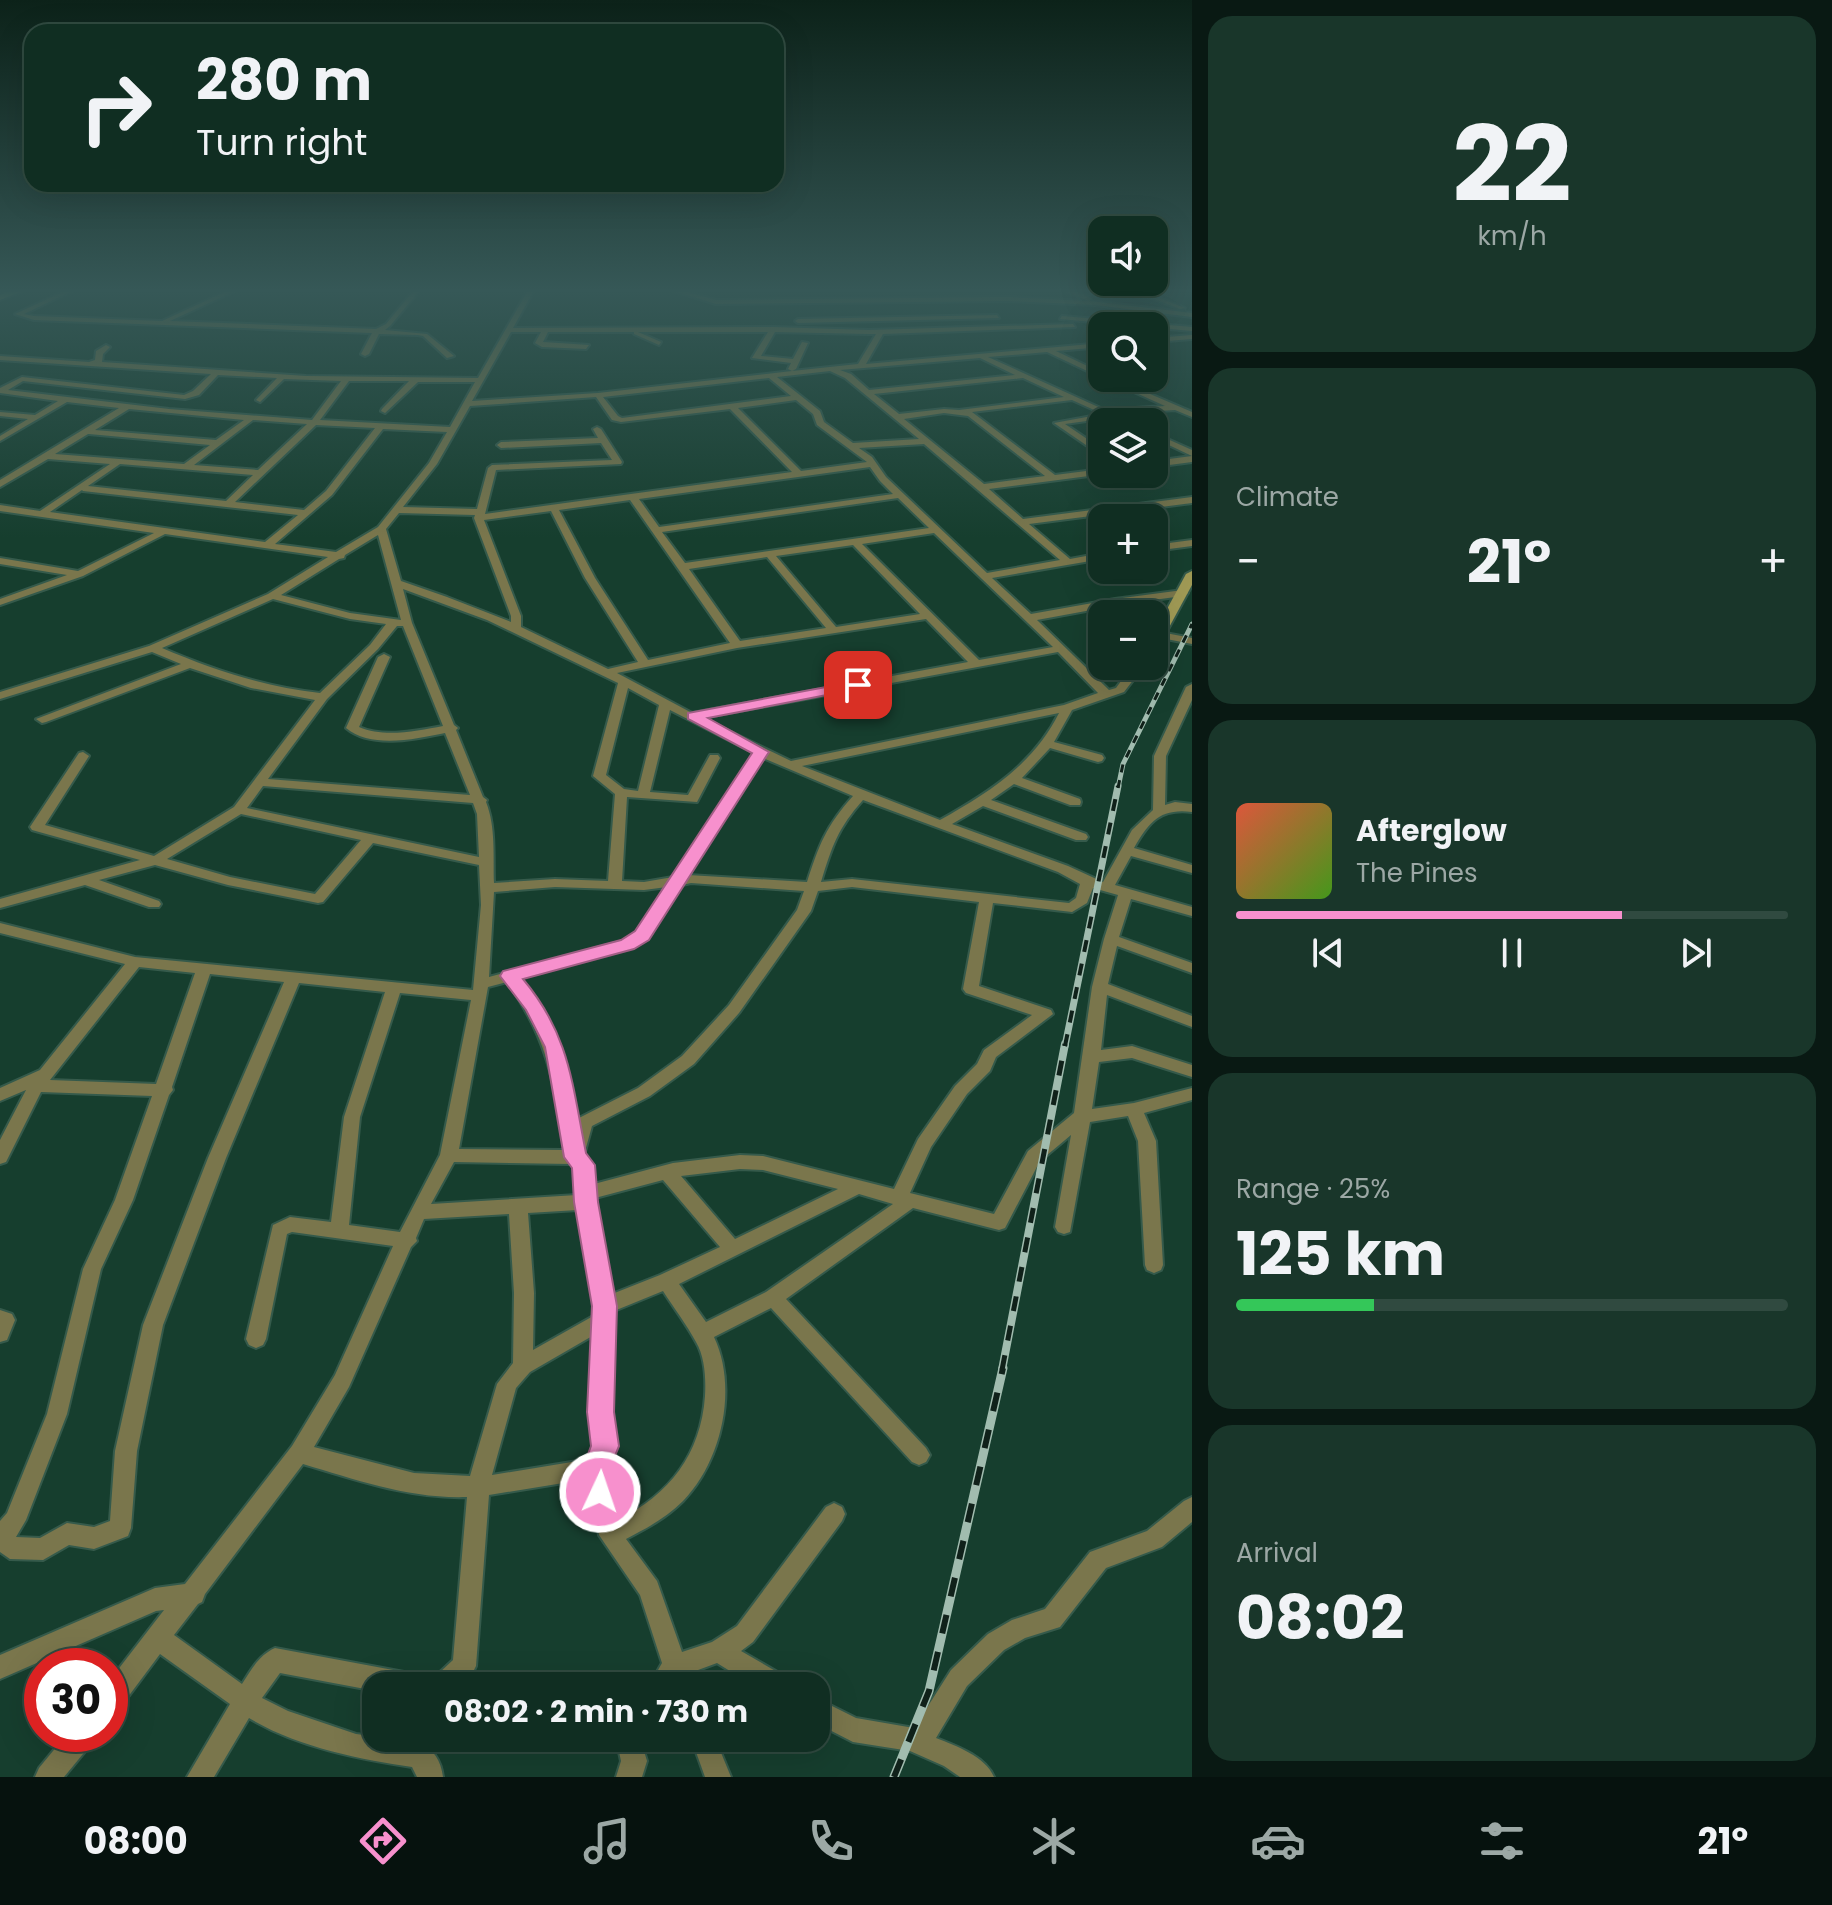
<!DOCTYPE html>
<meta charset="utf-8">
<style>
:root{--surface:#102e22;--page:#19362a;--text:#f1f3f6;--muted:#9ca8a5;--line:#304a40;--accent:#f790cd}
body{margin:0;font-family:Poppins,sans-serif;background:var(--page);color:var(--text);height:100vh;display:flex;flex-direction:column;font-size:30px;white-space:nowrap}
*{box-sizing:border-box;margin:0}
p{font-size:26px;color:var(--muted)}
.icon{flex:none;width:44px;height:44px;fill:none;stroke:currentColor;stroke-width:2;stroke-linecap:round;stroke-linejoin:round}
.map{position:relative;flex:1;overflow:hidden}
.details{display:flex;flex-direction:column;gap:16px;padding:16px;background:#091913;width:640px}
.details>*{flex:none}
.top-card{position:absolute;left:24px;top:24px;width:760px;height:168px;border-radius:24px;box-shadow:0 8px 32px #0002,0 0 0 2px var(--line);background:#102e22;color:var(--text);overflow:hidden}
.fabs{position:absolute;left:1088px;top:216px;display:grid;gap:16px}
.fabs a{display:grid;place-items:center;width:80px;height:80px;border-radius:16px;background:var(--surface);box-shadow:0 8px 32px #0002,0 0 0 2px var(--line);font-size:40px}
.speed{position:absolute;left:24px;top:1648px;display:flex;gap:16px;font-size:40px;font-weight:700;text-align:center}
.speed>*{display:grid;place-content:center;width:104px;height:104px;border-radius:50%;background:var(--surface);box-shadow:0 8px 32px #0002,0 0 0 2px var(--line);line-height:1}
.speed .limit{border:12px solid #d22;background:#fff;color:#111}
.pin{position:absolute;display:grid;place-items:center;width:68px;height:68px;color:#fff;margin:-34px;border-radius:16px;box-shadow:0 4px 12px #0006}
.me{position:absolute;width:88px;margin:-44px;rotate:3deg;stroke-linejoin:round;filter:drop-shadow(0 0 6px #0008)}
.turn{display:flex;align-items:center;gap:28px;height:168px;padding:0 40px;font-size:36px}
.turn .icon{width:104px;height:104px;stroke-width:2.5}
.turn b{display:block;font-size:56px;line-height:68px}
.big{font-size:60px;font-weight:700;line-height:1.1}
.details .card{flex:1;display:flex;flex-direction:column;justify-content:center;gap:12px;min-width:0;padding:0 28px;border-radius:24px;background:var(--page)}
.details .dial{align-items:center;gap:0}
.dial b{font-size:104px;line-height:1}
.song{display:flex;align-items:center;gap:24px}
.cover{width:96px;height:96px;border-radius:12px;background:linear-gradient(135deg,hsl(10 70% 55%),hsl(100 70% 35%))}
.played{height:8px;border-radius:4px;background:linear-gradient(90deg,var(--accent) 70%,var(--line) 70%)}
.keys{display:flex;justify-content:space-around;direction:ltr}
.heat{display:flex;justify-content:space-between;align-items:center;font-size:44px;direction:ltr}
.charge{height:12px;border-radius:6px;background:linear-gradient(90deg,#34c759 25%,var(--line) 0)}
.trip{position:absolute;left:362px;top:1672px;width:468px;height:80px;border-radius:24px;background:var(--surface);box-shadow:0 8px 32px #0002,0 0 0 2px var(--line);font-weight:700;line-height:80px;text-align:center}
.dock{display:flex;height:128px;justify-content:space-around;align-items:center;background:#06120e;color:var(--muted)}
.dock .icon{width:56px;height:56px}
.dock .current{color:var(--accent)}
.dock b{font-size:36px;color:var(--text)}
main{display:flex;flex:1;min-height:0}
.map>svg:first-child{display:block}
</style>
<main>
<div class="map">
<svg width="1192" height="1777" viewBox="0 0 1192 1777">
<rect width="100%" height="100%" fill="#163e2e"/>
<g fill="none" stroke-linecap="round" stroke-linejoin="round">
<defs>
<g id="minor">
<polygon points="0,290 19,292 16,294 0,292"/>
<polygon points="67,290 74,290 24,314 34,316 162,321 229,290 237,290 170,321 376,329 386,324 414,290 420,290 390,326 385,330 427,334 454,356 447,358 423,336 418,335 379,334 369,354 365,356 361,354 372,333 34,320 15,314"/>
<path d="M528 290H534L513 328 773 327 869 330 1073 324 1075 327 883 334 866 364 1102 343V347L1056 351 1102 373V378L1047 352 988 357 1105 410 1165 406 1103 378H1113L1192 412V417L1175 410 1110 414 1112 416 1108 418 1065 424 1102 449V456L1054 423 1103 414 1072 400 972 412 1055 475 1102 469V474H1104L989 489 1023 519 1192 497V503L1029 524 1070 559 1102 553V559L992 578 1031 614 1115 599 1183 590 1188 593 1183 596 1123 604 1133 614H1122L1113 606 1037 620 1109 690 1116 688 1132 666H1144L1124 692 1072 710 1054 742 1102 755 1104 758 1102 761 1098 762 1050 748 1022 778 1080 799 1081 802 1080 805H1070L1014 784 991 800 1086 834 1088 837 1086 840H1076L983 806 952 824 1068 866 1103 882 1132 830 1153 810 1154 756 1186 687 1192 684V700L1166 756 1165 805 1175 802 1192 804V812C1160 808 1149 822 1134 848L1192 865V873L1131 856 1115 885 1192 907V916L1131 899 1119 937 1192 963V973L1117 946 1108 984 1192 1016V1027L1107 995 1101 1050 1132 1046 1192 1065V1077L1132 1058 1099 1062 1092 1109 1134 1103 1192 1088V1100L1144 1113 1156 1141 1163 1265 1161 1270 1154 1273 1147 1270 1145 1265 1138 1141 1128 1116 1090 1122 1070 1232 1064 1234 1058 1232 1055 1227 1071 1135 1040 1161 1005 1228 999 1230 913 1208 786 1299 926 1448 930 1455 926 1462 919 1465 912 1462 771 1308 714 1337C738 1388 722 1461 683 1501 666 1518 647 1528 626 1539L657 1581 682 1652 712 1642 737 1626 826 1507 834 1503 842 1507 845 1514 842 1521 753 1642 741 1651 786 1677 789 1686H754L717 1663 690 1673 694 1686H649L662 1663 640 1595 599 1535 588 1479 489 1495 476 1666 472 1674 460 1686H376V1691L280 1673 262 1698 288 1711 356 1734 419 1742C434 1749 441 1761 443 1777H417L412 1767C359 1759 297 1747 249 1718L214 1777H187L230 1704 160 1654 119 1709 110 1712V1680L164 1610 156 1611 0 1679V1655L155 1588 185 1584 292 1446 335 1375 393 1246 292 1232 287 1234 266 1339 263 1345 256 1348 249 1345 246 1339 273 1225 290 1217 331 1222 344 1117 385 992 299 983 226 1158 163 1325 137 1451 131 1528 128 1536 94 1549 69 1545 43 1560 10 1559 0 1552V1521L7 1513 47 1414 83 1269 115 1200 152 1096 41 1092 6 1162 0 1164V1140L26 1090 0 1101V1088L40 1070 125 964 0 933V923L135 957 473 990 481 905 479 865 373 843 323 902 318 903 228 885 155 865 99 880 159 901 161 904 159 907H149L85 885 0 908V899L140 860 32 830 30 827 79 753 83 752 89 756 45 825 154 856 234 807 315 700 251 688 190 668 46 722 42 723 36 719 181 664 152 652 0 699V692L149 646 268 594 328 557 165 534 83 576 0 605V599L67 575 0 564V558L78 571 154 533 0 511V505L40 511 110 464 48 459 0 487V480L119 408 67 402 0 441V436L28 419 0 416V412L35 415 58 401 0 393V388L22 377 184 395 193 391 211 374 0 360V356L89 362 95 360 96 351 106 345 110 347 103 354 102 362 306 376 478 378ZM511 332H541L535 343 542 347 586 349 589 345 543 342 548 332H634V334L659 345 661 342 638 332H768L752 358 791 363 788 369 792 371 598 393 472 401ZM775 332 869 334H876L858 364 792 371 796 369 808 343 802 342 793 359 761 356ZM980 358 1015 375 869 390 851 374 840 370ZM830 371 845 378 919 439 853 443 824 422 820 411 777 377ZM218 375 277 378 256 400 260 402 284 379 341 381 312 420 169 409 8 390 23 381 185 399 199 395ZM769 378 791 396 622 418 618 416 603 397ZM1023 378 1064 397 959 410 944 409 899 414 874 394ZM349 381H409L382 409 381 411 385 413 418 382H475L450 427 320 420ZM596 397 612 420 621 422 730 409 792 472 485 514 496 470 621 464 622 462 601 429 597 427 593 429 598 438 501 442 497 445 501 448 601 443 612 460 492 465 488 468 477 509 403 507 437 464 470 406ZM796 400 813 414 817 425 867 462 801 471 738 408ZM129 409 244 420 216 440 95 430ZM944 413 968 416 1045 476 984 484 904 419ZM253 420 307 424 258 470 194 465ZM316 425 375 428 326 491 304 510 235 502ZM383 429 447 432 429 463 378 527 336 552 275 544 332 495ZM88 434H89L210 445 184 464 55 454ZM924 444 1060 560 987 573 886 477 872 457 859 448ZM120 464 253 475 226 501 88 486ZM870 467 880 481 893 494 659 527 639 499ZM82 490 83 491 298 515 265 542 50 512ZM898 498 929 528 685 563 662 532ZM630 500 730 643 648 660 595 578 559 510ZM551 511 585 578 638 662 608 669 521 627V616L484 520ZM399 513 475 515 474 518 511 616V622L447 597 401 581 386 529ZM934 533 1053 647 979 660 862 544ZM378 535 401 620 350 613 281 595 339 559 344 558 345 555ZM853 545 920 614 836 627 776 556ZM767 557 826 628 740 641 689 569ZM403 589 487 620 618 683 593 776 615 794 608 881 555 879 494 883C493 858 496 827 486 802L487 800 483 797 456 730 458 728 454 725 412 623ZM273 599 350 619 386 624 370 645 320 693C264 687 214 670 162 648ZM926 619 968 662 692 713 617 673 737 648ZM397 626H403L443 726C417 731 384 738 359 727L390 657 384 654 378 657 346 728C371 749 416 739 445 733L470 795 268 779 327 699 378 649ZM1058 652 1098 693 1064 705 791 761 702 718ZM628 688 659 705 638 791 624 789 606 775ZM670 710 754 753 673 877 644 882 622 881 627 797 697 802 720 758 718 755H710L688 795 650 792ZM1059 713C1034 764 988 793 940 820L802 766ZM763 758 853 796C826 826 819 845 807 882L688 875ZM263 786 473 803 477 814 479 857 247 808ZM863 800 1058 872 1080 884 1076 898 1069 903 852 879 821 882C832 846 838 828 863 800ZM241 814 361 840 315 894 230 877 167 859ZM691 883 804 891 797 910 729 1005 682 1056 638 1088 579 1118 577 1121C567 1065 554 1024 520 978L633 947 647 939 682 885ZM555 887 644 890 667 887 637 933 623 941 489 977 494 892ZM852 887 979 902 963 989 966 993 1032 1015 984 1050 977 1064 955 1086 918 1139 894 1189 763 1156 740 1155 673 1163 594 1184 593 1165 584 1155 592 1126 650 1096 694 1064 739 1013 811 911 818 891ZM1093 888 1118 895 1104 939 1092 987 1074 1113 1028 1151 994 1214 910 1193 931 1147 967 1094 990 1071 996 1057 1053 1014 1051 1010 979 986 993 903 1072 912 1087 903ZM139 967 195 973 156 1084 50 1080ZM210 974 284 982 208 1158 143 1325 115 1451 110 1521 94 1527 67 1523 40 1538 16 1537 26 1520 67 1414 101 1269 133 1200 169 1095 173 1090 172 1087ZM507 982C548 1038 554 1083 565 1150L459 1149 488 987ZM400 993 471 1000 440 1155 400 1232 349 1225 360 1117ZM454 1162 571 1164 575 1168 577 1195 431 1204ZM740 1169 763 1170 838 1189 735 1239 681 1176ZM663 1180 720 1247 660 1275 612 1294 595 1198ZM859 1194 893 1204 766 1292 706 1322 679 1284ZM578 1210 595 1306V1315L533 1350 534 1293 528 1213ZM509 1214 514 1293 513 1363 497 1384 470 1476 414 1473 314 1447 349 1387 411 1247 417 1241 416 1238 424 1219ZM663 1291C674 1308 687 1325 696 1342 705 1357 706 1379 705 1396 701 1454 669 1495 618 1520L608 1468 616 1446 610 1412 614 1311ZM594 1335 590 1412 594 1446 590 1459 492 1475 516 1388 530 1372ZM303 1464C357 1480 410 1499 467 1497L453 1660 439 1673 404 1672 275 1648C259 1655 251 1670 242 1684L174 1635 198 1604 202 1602 205 1594Z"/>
<polygon points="671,290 680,290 716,300 1008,297 1088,301 1064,290 1072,290 1091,298 1090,301 1192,313 1192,317 1095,305 1008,301 716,304"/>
<polygon points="1131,290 1139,290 1185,308 1180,309"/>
<polygon points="997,315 999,318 798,323 795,321 798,319"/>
<polygon points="1062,316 1192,327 1192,331 1060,319"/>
<polygon points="1192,335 1192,339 1154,342 1154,338"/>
<polygon points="1154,433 1192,450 1192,456 1154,438"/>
<polygon points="1192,456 1192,462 1154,467 1154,461"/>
<polygon points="1192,540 1192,546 1154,551 1154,545"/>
<polygon points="1160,632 1192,638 1192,644 1156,637 1155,635"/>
<polygon points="0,1310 12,1314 15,1320 7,1340 0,1342"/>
<path d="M1192 1497V1522L1162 1547 1106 1568 1060 1627 1025 1638 1004 1650 967 1686 936 1738C956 1746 985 1756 994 1777H960L944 1766 910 1751 853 1742 816 1723V1698L856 1718 914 1728 951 1670 988 1634 1012 1620 1045 1609 1090 1552 1147 1531 1184 1501Z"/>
<polygon points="67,1734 95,1734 92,1743 64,1777 35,1777 39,1768"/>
<polygon points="616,1738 640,1738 647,1761 642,1777 616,1777 621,1761"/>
<polygon points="691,1738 715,1738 731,1777 705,1777"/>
</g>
<g id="secondary">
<polygon points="15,290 25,290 0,300 0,295"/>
<polygon points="1192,571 1192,585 1160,644 1154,648 1154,633 1186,574"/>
</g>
</defs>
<use href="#minor" stroke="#355a4b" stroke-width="4"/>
<use href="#secondary" stroke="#355a4b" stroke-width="4"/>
<use href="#minor" fill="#7a764c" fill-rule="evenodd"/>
<use href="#secondary" fill="#a09a55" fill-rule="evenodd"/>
<defs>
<polyline id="rail-far3" points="1118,788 1123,764 1192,624"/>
<polyline id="rail-far2" points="1065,1046 1118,786"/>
<polyline id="rail-far1" points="1002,1370 1065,1044"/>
<polyline id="rail" points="894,1777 929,1691 1003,1368"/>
</defs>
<use href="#rail-far3" stroke="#a1bcaf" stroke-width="5"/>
<use href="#rail-far2" stroke="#a1bcaf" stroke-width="7"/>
<use href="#rail-far1" stroke="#a1bcaf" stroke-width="8"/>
<use href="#rail" stroke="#a1bcaf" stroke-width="9"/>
<use href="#rail-far3" stroke="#10211a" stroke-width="3" stroke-dasharray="8" stroke-linecap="butt"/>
<use href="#rail-far2" stroke="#10211a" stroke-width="4" stroke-dasharray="12" stroke-linecap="butt"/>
<use href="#rail-far1" stroke="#10211a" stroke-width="5" stroke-dasharray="15" stroke-linecap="butt"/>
<use href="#rail" stroke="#10211a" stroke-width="6" stroke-dasharray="19" stroke-linecap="butt"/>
</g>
<linearGradient id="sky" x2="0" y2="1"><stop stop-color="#0c2219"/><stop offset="0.54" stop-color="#365857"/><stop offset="1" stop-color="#365857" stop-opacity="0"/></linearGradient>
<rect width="1192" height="538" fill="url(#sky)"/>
<path fill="#f790cd" stroke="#a15e85" stroke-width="2" d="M858 681 863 682V688L708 718 769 752 649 940 634 949 523 979C570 1035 572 1084 586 1153L595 1165 598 1202 617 1306 614 1412 619 1446 610 1468 614 1492 610 1501 600 1505 590 1501 583 1468 591 1446 587 1412 592 1306 574 1202 572 1168 564 1157 545 1047 526 1010 500 976 503 971 621 940 635 931 752 753 688 719V713Z"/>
</svg>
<div class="fabs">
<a><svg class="icon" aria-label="sound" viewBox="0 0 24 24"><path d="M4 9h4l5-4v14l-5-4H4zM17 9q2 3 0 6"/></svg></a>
<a><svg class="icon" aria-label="search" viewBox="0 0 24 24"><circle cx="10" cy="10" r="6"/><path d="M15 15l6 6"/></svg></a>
<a><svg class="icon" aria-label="layers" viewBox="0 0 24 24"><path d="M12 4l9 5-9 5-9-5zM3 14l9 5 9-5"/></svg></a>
<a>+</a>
<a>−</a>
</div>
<div class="speed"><div class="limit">30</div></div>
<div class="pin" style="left:858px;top:685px;background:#d93025"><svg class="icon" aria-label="arrive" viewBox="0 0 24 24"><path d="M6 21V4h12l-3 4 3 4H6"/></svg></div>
<svg class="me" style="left:600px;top:1492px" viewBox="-20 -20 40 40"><circle r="17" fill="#f790cd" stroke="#fff" stroke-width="3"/><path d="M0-11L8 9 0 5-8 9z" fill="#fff"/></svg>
<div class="trip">08:02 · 2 min · 730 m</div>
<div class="top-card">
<div class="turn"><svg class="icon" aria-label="right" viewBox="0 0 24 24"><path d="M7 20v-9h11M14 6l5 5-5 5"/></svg><div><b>280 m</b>Turn right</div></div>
</div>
</div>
<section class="details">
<div class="card dial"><b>22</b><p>km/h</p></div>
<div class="card"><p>Climate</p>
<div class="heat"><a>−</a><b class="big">21°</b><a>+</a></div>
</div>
<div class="card">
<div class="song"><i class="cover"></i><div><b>Afterglow</b><p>The Pines</p></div></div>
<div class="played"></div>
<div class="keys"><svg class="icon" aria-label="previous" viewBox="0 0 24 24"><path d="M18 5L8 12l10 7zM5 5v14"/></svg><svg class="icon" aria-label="pause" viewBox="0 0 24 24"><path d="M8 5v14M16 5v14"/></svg><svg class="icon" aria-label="next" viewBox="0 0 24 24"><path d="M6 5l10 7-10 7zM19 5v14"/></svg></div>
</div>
<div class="card"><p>Range · 25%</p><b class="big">125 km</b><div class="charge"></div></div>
<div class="card"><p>Arrival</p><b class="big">08:02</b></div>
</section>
</main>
<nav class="dock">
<b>08:00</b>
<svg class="icon current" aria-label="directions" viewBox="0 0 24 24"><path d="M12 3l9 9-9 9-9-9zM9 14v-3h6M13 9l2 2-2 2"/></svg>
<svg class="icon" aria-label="music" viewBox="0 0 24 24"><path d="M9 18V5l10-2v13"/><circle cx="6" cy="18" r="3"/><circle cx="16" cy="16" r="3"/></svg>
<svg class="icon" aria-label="phone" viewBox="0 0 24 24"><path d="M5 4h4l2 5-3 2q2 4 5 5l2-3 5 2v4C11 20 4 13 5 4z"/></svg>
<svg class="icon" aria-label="climate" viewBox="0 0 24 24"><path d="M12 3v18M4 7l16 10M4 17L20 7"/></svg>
<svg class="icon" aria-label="car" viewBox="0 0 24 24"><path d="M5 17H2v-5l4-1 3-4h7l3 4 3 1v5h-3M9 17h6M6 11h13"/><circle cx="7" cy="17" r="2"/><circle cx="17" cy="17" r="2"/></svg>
<svg class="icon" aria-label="filters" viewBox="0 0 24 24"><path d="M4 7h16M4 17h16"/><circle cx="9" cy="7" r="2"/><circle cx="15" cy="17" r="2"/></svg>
<b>21°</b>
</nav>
